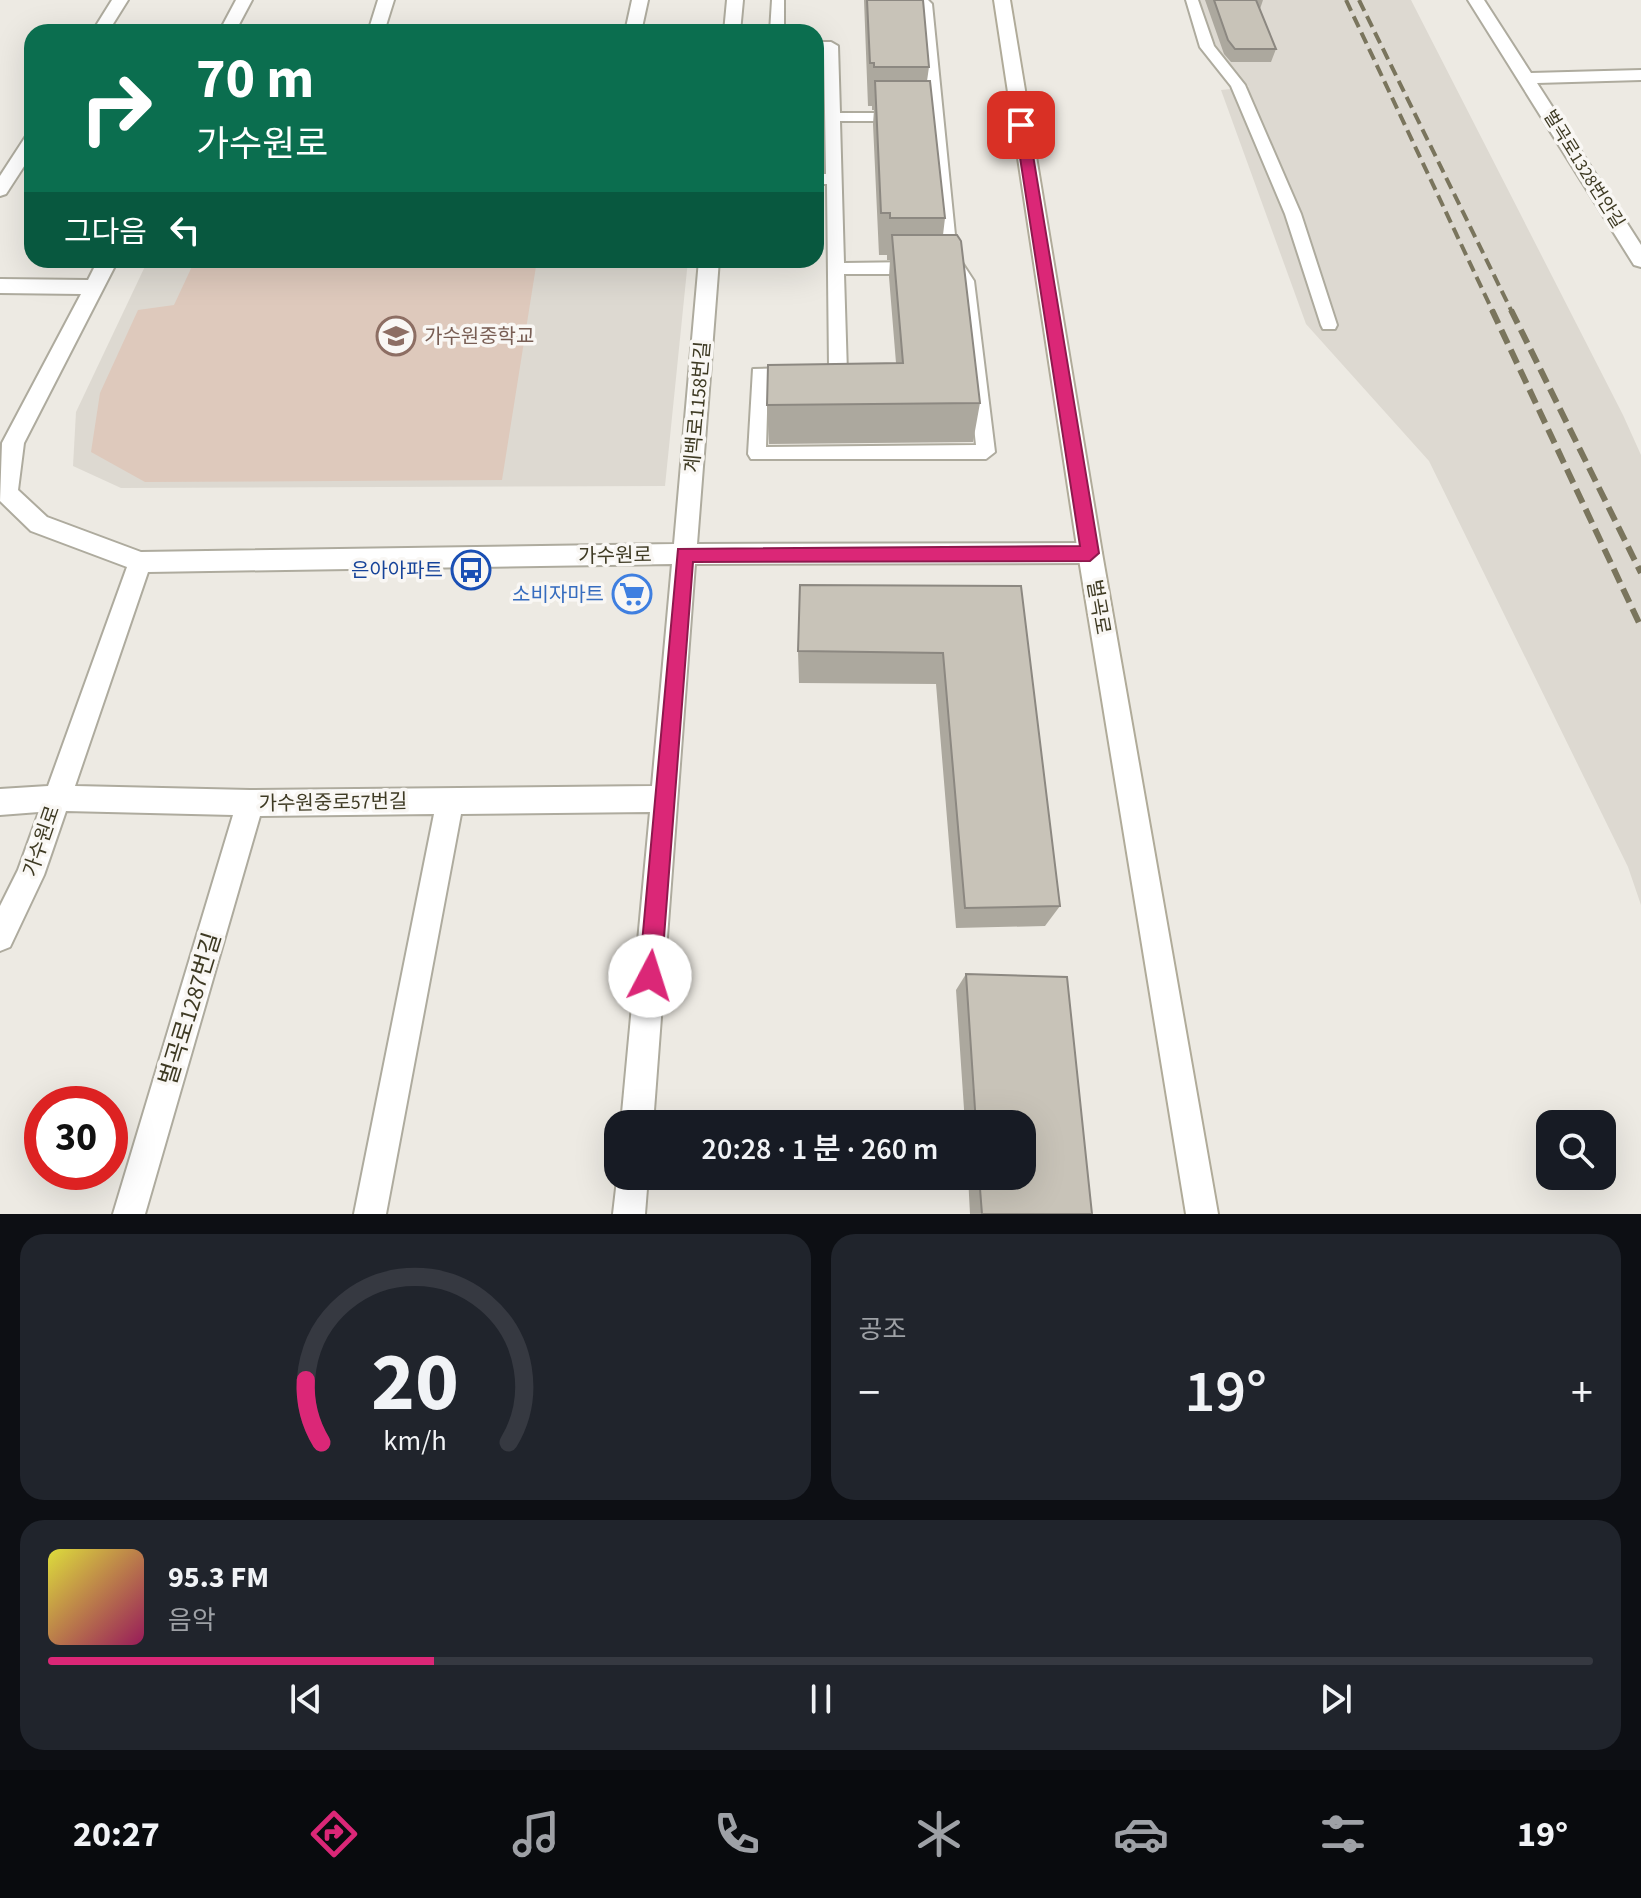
<!DOCTYPE html>
<html lang="ko">
<meta charset="utf-8">
<style>
:root{--surface:#171b24;--page:#20242c;--text:#f1f3f6;--muted:#9ea1a6;--line:#363941;--accent:#db2777}
body{margin:0;font-family:"Source Sans 3","Noto Sans KR",sans-serif;background:var(--page);color:var(--text);height:100vh;display:flex;flex-direction:column;font-size:30px;white-space:nowrap}
*{box-sizing:border-box;margin:0}
p{font-size:26px;color:var(--muted)}
.icon{flex:none;width:44px;height:44px;fill:none;stroke:currentColor;stroke-width:2;stroke-linecap:round;stroke-linejoin:round}
.map{position:relative;height:1214px;overflow:hidden}
.side{display:flex;flex-direction:column;gap:20px;padding:20px;background:#0d0f14;flex:1}
.side>*{flex:none}
.guide{position:absolute;left:24px;top:24px;width:800px;height:244px;border-radius:24px;box-shadow:0 8px 32px #0002;background:#0b6e4f;color:#fff;overflow:hidden}
.controls{position:absolute;left:1536px;top:1110px;display:grid;gap:16px}
.controls a{display:grid;place-items:center;width:80px;height:80px;border-radius:16px;background:var(--surface);box-shadow:0 8px 32px #0002;font-size:40px}
.speed{position:absolute;left:24px;top:1086px;display:flex;gap:16px;font-size:40px;font-weight:700;text-align:center}
.speed>*{display:grid;place-content:center;width:104px;height:104px;border-radius:50%;background:var(--surface);box-shadow:0 8px 32px #0002;line-height:1}
.speed .limit{border:12px solid #d22;background:#fff;color:#111}
.pin{position:absolute;display:grid;place-items:center;width:68px;height:68px;color:#fff;margin:-34px;border-radius:16px;box-shadow:0 4px 12px #0006}
.me{position:absolute;width:88px;margin:-44px;rotate:5deg;stroke-linejoin:round;filter:drop-shadow(0 0 6px #0008)}
.turn{display:flex;align-items:center;gap:28px;height:168px;padding:0 40px;font-size:36px}
.turn .icon{width:104px;height:104px;stroke-width:2.5}
.turn b{display:block;font-size:56px;line-height:68px}
.then{display:flex;align-items:center;height:76px;padding:0 40px;background:#0003;gap:16px;font-size:30px}
.big{font-size:60px;font-weight:600;line-height:1.1}
.side .tile{flex:1;display:flex;flex-direction:column;justify-content:center;gap:12px;min-width:0;padding:0 28px;border-radius:24px;background:var(--page)}
.side .dial{align-items:center;gap:0}
.dial svg{height:208px;overflow:visible;fill:none;stroke:var(--line);stroke-width:7;stroke-linecap:round;text-anchor:middle}
.dial text{fill:var(--text);stroke:none}
.song{display:flex;align-items:center;gap:24px}
.cover{width:96px;height:96px;border-radius:12px;background:linear-gradient(135deg,hsl(60 70% 55%),hsl(330 70% 35%))}
.played{height:8px;border-radius:4px;background:linear-gradient(90deg,var(--accent) 25%,var(--line) 25%)}
.keys{display:flex;justify-content:space-around;direction:ltr}
.heat{display:flex;justify-content:space-between;align-items:center;font-size:44px;direction:ltr}
.side .tiles{flex:1;display:grid;gap:20px;grid-template-columns:1fr 1fr}
.tile:last-child{grid-column:span 2}
.trip{position:absolute;left:604px;top:1110px;width:432px;height:80px;border-radius:24px;background:var(--surface);box-shadow:0 8px 32px #0002;font-weight:600;line-height:80px;text-align:center}
.dock{display:flex;height:128px;justify-content:space-around;align-items:center;background:#090b0e;color:var(--muted)}
.dock .icon{width:56px;height:56px}
.dock .on{color:var(--accent)}
.dock b{font-size:36px;color:var(--text)}
.map>svg:first-child{display:block}
</style>
<div class="map">
<svg width="1641" height="1214" viewBox="0 0 1641 1214">
<rect width="100%" height="100%" fill="#edeae3"/>
<g fill="#ddd9d1">
<polygon points="1198,0 1411,0 1623,415 1641,455 1641,905 1628,867 1429,461 1306,324 1221,90 1249,87 1223,63"/>
<polygon points="148,260 688,260 665,486 121,488 73,466 76,412"/>
</g>
<polygon fill="#dec9bc" points="195,260 537,260 502,480 145,482 91,452 100,393 138,310 174,305"/>
<g fill="none" stroke-linecap="round" stroke-linejoin="round">
<defs>
<g id="lane">
<polygon points="772,0 784,0 784,32 770,32"/>
<path d="M913 0H928L932 4 957 255 974 281 995 452 986 459H751L748 454 753 369 829 367 827 184H816V174H826L824 50H816V42H831L838 46 840 113H928L919 6ZM840 121H929L941 256 958 282 976 445 766 447 768 380 838 379 847 373 844 274H915L923 268 915 262 844 263Z"/>
<polygon points="1186,0 1198,0 1214,46 1245,85 1301,214 1337,325 1335,329 1323,329 1321,325 1285,214 1231,86 1200,47"/>
</g>
<g id="street">
<polygon points="112,0 128,0 108,32 92,32"/>
<polygon points="236,0 252,0 235,32 219,32"/>
<polygon points="378,0 394,0 384,32 368,32"/>
<polygon points="632,0 648,0 641,32 625,32"/>
<polygon points="727,0 743,0 740,32 724,32"/>
<polygon points="1468,0 1484,0 1531,73 1641,70 1641,80 1537,83 1641,245 1641,267 1634,265"/>
<polygon points="32,135 32,154 6,194 0,196 0,176 26,136"/>
<path d="M98 260H118L24 443 18 490 47 517 141 552 674 544 699 260H719L697 544 1090 543 1098 546 1102 553 1098 560 1090 563 695 564 653 1124H621L650 812 461 814 386 1214H354L434 814 260 816 145 1214H113L233 815 66 811 44 875 10 947 0 951V906L18 870 39 812 0 815V789L48 786 127 567 31 531 0 501 2 443 81 294 0 293V279L88 280ZM672 564 652 786 250 790 75 786 148 572Z"/>
<polygon points="618,1171 618,1176 648,1176 645,1214 613,1214"/>
</g>
<polygon id="secondary" points="994,0 1010,0 1102,553 1218,1214 1186,1214 1078,553"/>
</defs>
<use href="#lane" stroke="#aeab9e" stroke-width="4"/>
<use href="#street" stroke="#aeab9e" stroke-width="4"/>
<use href="#secondary" stroke="#b0ab99" stroke-width="4"/>
<use href="#lane" fill="#fff" fill-rule="evenodd"/>
<use href="#street" fill="#fff" fill-rule="evenodd"/>
<use href="#secondary" fill="#fff" fill-rule="evenodd"/>
<g stroke="#7a755d" stroke-width="4" stroke-dasharray="12 6" stroke-linecap="butt">
<polyline points="1346,0 1493,312"/>
<polyline points="1359,0 1512,312"/>
</g>
<g stroke="#7a755d" stroke-width="6" stroke-dasharray="15 7" stroke-linecap="butt">
<polyline points="1492,310 1641,627"/>
<polyline points="1511,310 1641,573"/>
</g>
</g>
<g fill="#aca89e">
<polygon points="864,0 923,0 929,67 927,81 945,218 943,235 980,403 973,442 769,444 767,405 896,363 889,277 890,260 887,260 887,255 879,255 873,124 874,110 872,110 872,106 868,106"/>
<polygon points="1205,0 1263,0 1260,9 1276,49 1271,62 1231,62 1224,54"/>
<polygon points="1021,586 1060,906 1045,926 956,928 936,684 799,683 798,651"/>
<polygon points="966,974 1092,1214 970,1214 968,1176 1022,1176 1022,1124 965,1124 956,990"/>
</g>
<g fill="#c8c3b8" stroke="#8c8881" stroke-width="2">
<polygon points="867,0 923,0 929,67 874,67 874,63 870,63"/>
<polygon points="1214,0 1256,0 1276,49 1235,49 1228,40"/>
<polygon points="875,81 930,81 945,218 890,218 890,213 881,213"/>
<polygon points="892,235 957,235 961,241 980,403 767,405 768,365 903,363"/>
<polygon points="800,585 1021,586 1060,906 965,908 943,653 798,651"/>
<polygon points="966,974 1067,977 1092,1214 982,1214 979,1176 1022,1176 1022,1124 976,1124"/>
</g>
<polygon fill="#db2777" stroke="#8e194d" stroke-width="2" points="1021,121 1028,125 1099,553 1090,561 693,562 661,976 658,984 650,987 642,984 639,976 678,549 1080,546 1015,125"/>
<defs>
<symbol id="school-ring" viewBox="-11 -11 22 22"><circle r="9.5" fill="#f9f7f4" stroke="#8d6e63" stroke-width="1.5"/><path d="M0-5L7-2L0 1L-7-2ZM-4 1L0 2.5L4 1V4Q0 6-4 4Z" fill="#8d6e63"/></symbol>
<symbol id="bus-ring" viewBox="-11 -11 22 22"><circle r="9.5" fill="#f9f7f4" stroke="#1a4fb4" stroke-width="1.5"/><path d="M-5-6H5V4H4V6H2V4H-2V6H-4V4H-5ZM-3.5-4V0h7V-4ZM-3.5 1.2v1.5H-2V1.2ZM2 1.2v1.5H3.5V1.2Z" fill="#1a4fb4"/></symbol>
<symbol id="supermarket-ring" viewBox="-11 -11 22 22"><circle r="9.5" fill="#f9f7f4" stroke="#3f7fe0" stroke-width="1.5"/><path d="M-6-5.5h2.5l.6 2H6L4.5 2H-2.5L-4.4-4H-6ZM-1.5 3.2a1.3 1.3 0 1 0 .1 0ZM3 3.2a1.3 1.3 0 1 0 .1 0Z" fill="#3f7fe0"/></symbol>
</defs>
<g fill-rule="evenodd">
<use href="#school-ring" x="374" y="314" width="44" height="44"/>
<use href="#bus-ring" x="449" y="548" width="44" height="44"/>
<use href="#supermarket-ring" x="610" y="572" width="44" height="44"/>
</g>
<g text-anchor="middle" stroke-width="7" stroke-linejoin="round" paint-order="stroke">
<g font-size="18" fill="#3e3a23" stroke="#f9f7f4">
<text transform="translate(1584 169) rotate(58)" y="6">벌곡로1328번안길</text>
</g>
<g font-size="20" fill="#785e54" stroke="#f9f7f4" text-anchor="start">
<text x="424" y="343">가수원중학교</text>
</g>
<g font-size="20" fill="#3e3a23" stroke="#f9f7f4">
<text transform="translate(697 407) rotate(-85)" y="7">계백로1158번길</text>
<text transform="translate(615 555) rotate(-1)" y="7">가수원로</text>
<text transform="translate(1099 607) rotate(80)" y="7">벌곡로</text>
<text transform="translate(333 802) rotate(-1)" y="7">가수원중로57번길</text>
<text transform="translate(41 841) rotate(-71)" y="7">가수원로</text>
</g>
<g font-size="20" fill="#164399" stroke="#f9f7f4" text-anchor="end">
<text x="443" y="577">은아아파트</text>
</g>
<g font-size="20" fill="#366cbe" stroke="#f9f7f4" text-anchor="end">
<text x="604" y="601">소비자마트</text>
</g>
<g font-size="24" fill="#3e3a23" stroke="#f9f7f4">
<text transform="translate(190 1009) rotate(-73)" y="8">벌곡로1287번길</text>
</g>
</g>
</svg>
<div class="controls">
<a><svg class="icon" aria-label="search" viewBox="0 0 24 24"><circle cx="10" cy="10" r="6"/><path d="M15 15l6 6"/></svg></a>
</div>
<div class="speed"><div class="limit">30</div></div>
<div class="pin" style="left:1021px;top:125px;background:#d93025"><svg class="icon" aria-label="arrive" viewBox="0 0 24 24"><path d="M6 21V4h12l-3 4 3 4H6"/></svg></div>
<svg class="me" style="left:650px;top:976px" viewBox="-20 -20 40 40"><circle r="19" fill="#fff"/><path d="M0-13L10 11 0 6-10 11z" fill="#db2777"/></svg>
<div class="trip">20:28 · 1 분 · 260 m</div>
<div class="guide">
<div class="turn"><svg class="icon" aria-label="right" viewBox="0 0 24 24"><path d="M7 20v-9h11M14 6l5 5-5 5"/></svg><div><b>70 m</b>가수원로</div></div>
<div class="then">그다음<svg class="icon" aria-label="left" viewBox="0 0 24 24"><path d="M17 20v-9H6M10 6l-5 5 5 5"/></svg></div>
</div>
</div>
<section class="side">
<div class="tiles">
<div class="tile dial"><svg viewBox="0 0 100 80">
<path d="M14 69A42 42 0 1 1 86 69"/>
<path d="M14 69A42 42 0 0 1 8 45" stroke="#db2777"/>
<text x="50" y="56" font-size="32" font-weight="700">20</text>
<text x="50" y="72" font-size="11">km/h</text>
</svg></div>
<div class="tile"><p>공조</p>
<div class="heat"><a>−</a><b class="big">19°</b><a>+</a></div>
</div>
<div class="tile">
<div class="song"><i class="cover"></i><div><b>95.3 FM</b><p>음악</p></div></div>
<div class="played"></div>
<div class="keys"><svg class="icon" aria-label="previous" viewBox="0 0 24 24"><path d="M18 5L8 12l10 7zM5 5v14"/></svg><svg class="icon" aria-label="pause" viewBox="0 0 24 24"><path d="M8 5v14M16 5v14"/></svg><svg class="icon" aria-label="next" viewBox="0 0 24 24"><path d="M6 5l10 7-10 7zM19 5v14"/></svg></div>
</div>
</div>
</section>
<nav class="dock">
<b>20:27</b>
<svg class="icon on" aria-label="directions" viewBox="0 0 24 24"><path d="M12 3l9 9-9 9-9-9zM9 14v-3h6M13 9l2 2-2 2"/></svg>
<svg class="icon" aria-label="music" viewBox="0 0 24 24"><path d="M9 18V5l10-2v13"/><circle cx="6" cy="18" r="3"/><circle cx="16" cy="16" r="3"/></svg>
<svg class="icon" aria-label="phone" viewBox="0 0 24 24"><path d="M5 4h4l2 5-3 2q2 4 5 5l2-3 5 2v4C11 20 4 13 5 4z"/></svg>
<svg class="icon" aria-label="climate" viewBox="0 0 24 24"><path d="M12 3v18M4 7l16 10M4 17L20 7"/></svg>
<svg class="icon" aria-label="car" viewBox="0 0 24 24"><path d="M5 17H2v-5l4-1 3-4h7l3 4 3 1v5h-3M9 17h6M6 11h13"/><circle cx="7" cy="17" r="2"/><circle cx="17" cy="17" r="2"/></svg>
<svg class="icon" aria-label="filters" viewBox="0 0 24 24"><path d="M4 7h16M4 17h16"/><circle cx="9" cy="7" r="2"/><circle cx="15" cy="17" r="2"/></svg>
<b>19°</b>
</nav>
